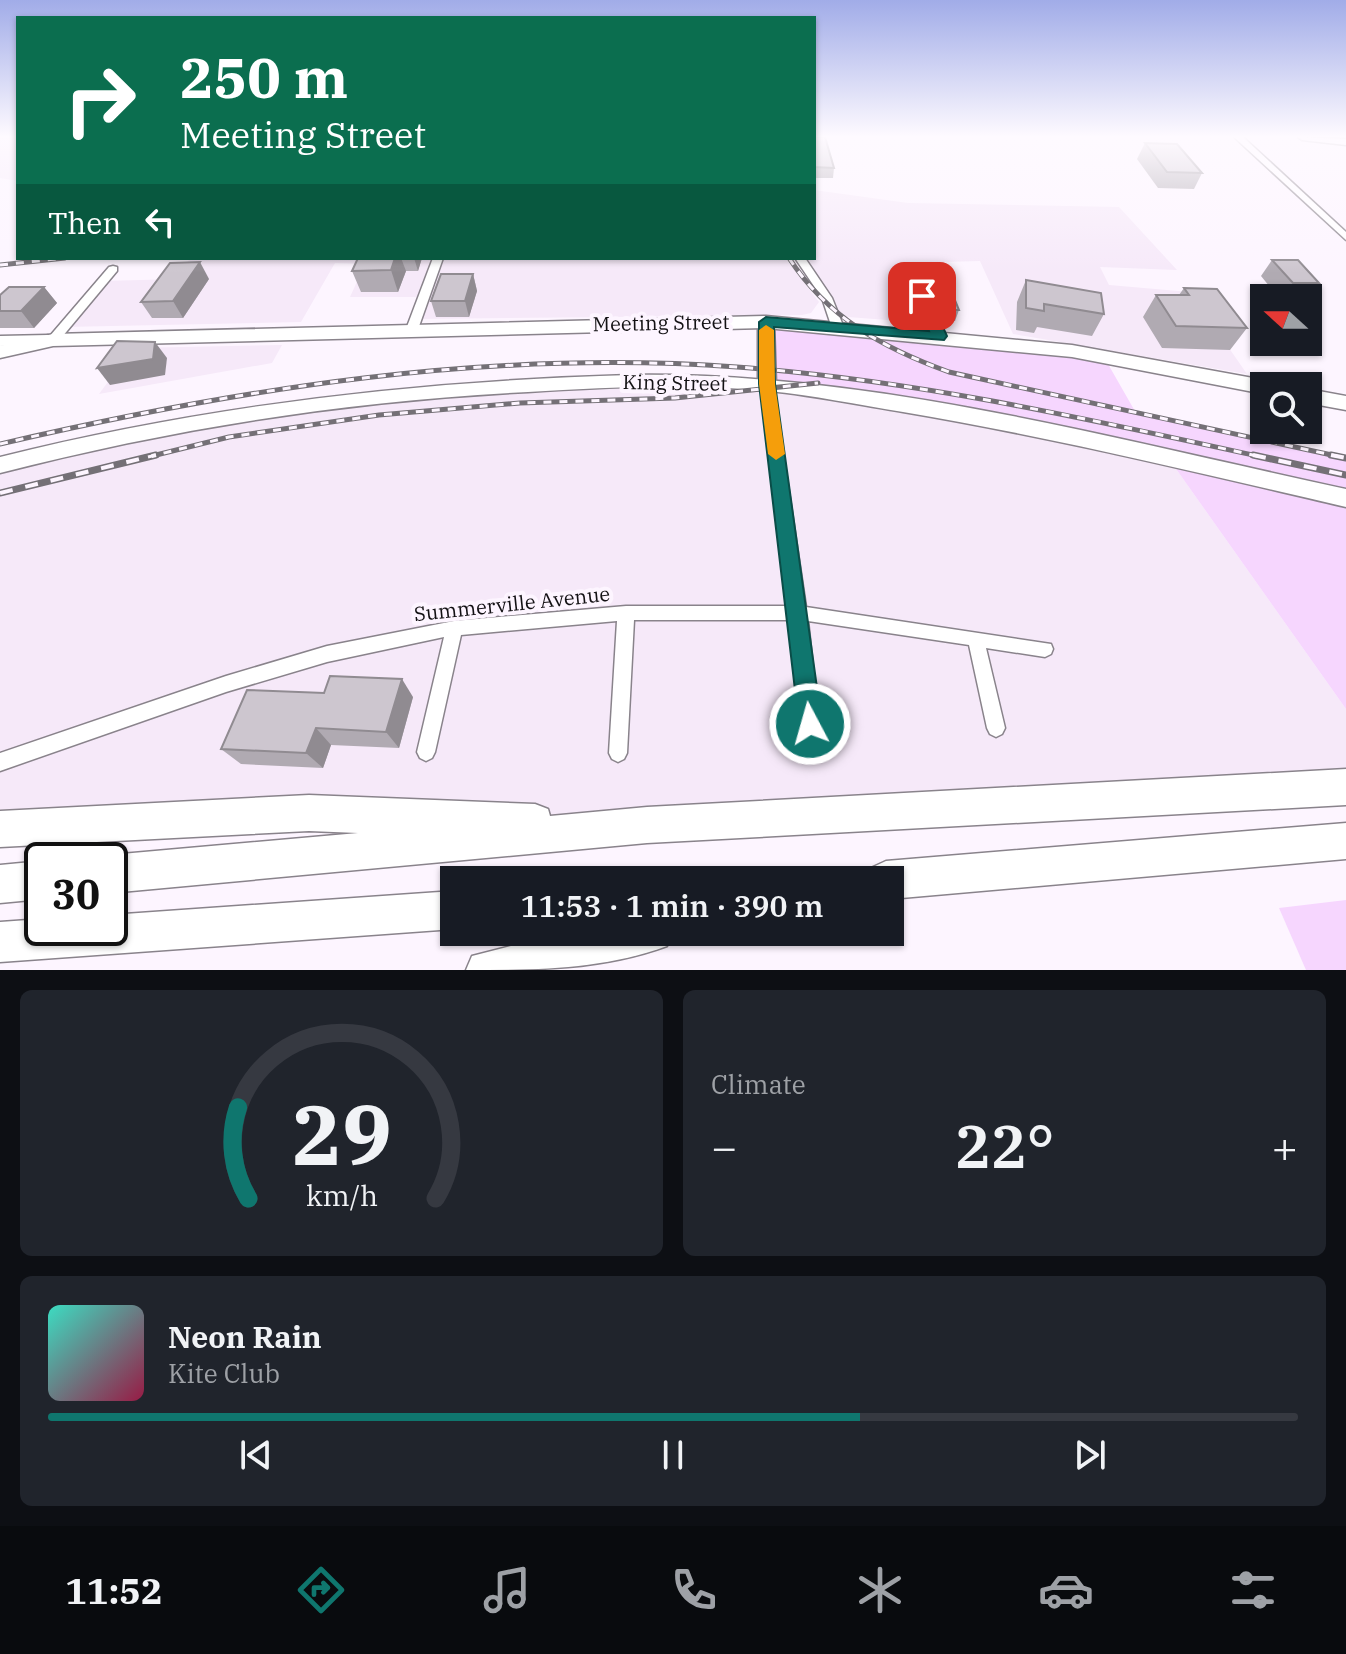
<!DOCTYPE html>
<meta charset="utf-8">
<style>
:root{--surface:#171b24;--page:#20242c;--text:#f1f3f6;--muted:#9ea1a6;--line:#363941;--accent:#0f766e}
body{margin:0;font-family:"IBM Plex Serif",serif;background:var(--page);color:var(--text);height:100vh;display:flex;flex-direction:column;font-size:30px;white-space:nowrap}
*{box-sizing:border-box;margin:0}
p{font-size:26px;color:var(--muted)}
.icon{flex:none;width:44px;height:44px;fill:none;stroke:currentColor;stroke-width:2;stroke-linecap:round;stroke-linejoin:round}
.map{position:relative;height:970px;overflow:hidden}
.details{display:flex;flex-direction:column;gap:20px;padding:20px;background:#0d0f14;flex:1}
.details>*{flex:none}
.top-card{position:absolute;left:16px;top:16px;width:800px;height:244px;border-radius:0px;box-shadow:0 2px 6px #0004;background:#0b6e4f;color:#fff;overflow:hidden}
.needle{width:52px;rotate:291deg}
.controls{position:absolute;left:1250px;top:284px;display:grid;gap:16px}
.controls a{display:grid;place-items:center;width:72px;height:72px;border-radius:0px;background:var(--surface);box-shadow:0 2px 6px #0004;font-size:40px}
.speed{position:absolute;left:24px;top:842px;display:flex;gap:16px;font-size:40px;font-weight:700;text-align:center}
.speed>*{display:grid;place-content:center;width:104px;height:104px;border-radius:50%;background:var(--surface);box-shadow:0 2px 6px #0004;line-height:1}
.speed .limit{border:4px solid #111;border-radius:12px;background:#fff;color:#111}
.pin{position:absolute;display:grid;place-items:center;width:68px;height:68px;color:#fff;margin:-34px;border-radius:16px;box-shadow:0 4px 12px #0006}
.me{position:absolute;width:88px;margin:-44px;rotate:354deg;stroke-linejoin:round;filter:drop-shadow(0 0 6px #0008)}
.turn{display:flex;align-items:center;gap:28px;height:168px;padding:0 32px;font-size:36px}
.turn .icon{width:104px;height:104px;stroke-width:2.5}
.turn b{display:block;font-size:56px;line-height:68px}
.then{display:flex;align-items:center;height:76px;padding:0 32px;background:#0003;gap:16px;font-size:30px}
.big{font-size:60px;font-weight:600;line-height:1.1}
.details .card{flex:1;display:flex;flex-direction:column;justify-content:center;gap:12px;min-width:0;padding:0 28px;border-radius:12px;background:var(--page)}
.details .dial{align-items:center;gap:0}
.dial svg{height:208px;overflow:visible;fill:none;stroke:var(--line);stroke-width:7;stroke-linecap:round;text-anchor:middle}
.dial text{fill:var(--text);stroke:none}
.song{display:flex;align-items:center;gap:24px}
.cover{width:96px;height:96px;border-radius:12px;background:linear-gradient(135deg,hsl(170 70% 55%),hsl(340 70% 35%))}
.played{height:8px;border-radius:4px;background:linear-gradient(90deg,var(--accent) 65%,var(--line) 65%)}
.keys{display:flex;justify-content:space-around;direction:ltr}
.heat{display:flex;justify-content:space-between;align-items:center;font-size:44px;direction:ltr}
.details .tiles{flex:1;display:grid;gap:20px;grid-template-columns:1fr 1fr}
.card:last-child{grid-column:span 2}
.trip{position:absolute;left:440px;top:866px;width:464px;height:80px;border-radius:0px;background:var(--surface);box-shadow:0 2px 6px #0004;font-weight:600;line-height:80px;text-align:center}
.tabs{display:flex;height:128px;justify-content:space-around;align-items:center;background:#090b0e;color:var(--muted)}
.tabs .icon{width:56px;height:56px}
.tabs .on{color:var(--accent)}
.tabs b{font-size:36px;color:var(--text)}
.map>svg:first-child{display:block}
</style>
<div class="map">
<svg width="1346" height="970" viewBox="0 0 1346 970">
<rect width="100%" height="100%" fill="#fdf5ff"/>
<g fill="#f6e9f9">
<polygon points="0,137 18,137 18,181 0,178"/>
<polygon points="814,190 908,203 1119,207 1177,270 1100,267 1109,285 1190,292 1247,374 1013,334 980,261 904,263 926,323 835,316 800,258 814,258"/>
<polygon points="190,258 785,258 819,302 811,313 802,315 416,319 425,297 350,297 365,264 335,263 301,322 64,327 103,281 178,279"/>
<polygon points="282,345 272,363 99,394 133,348"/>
<polygon points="778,386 1169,459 1346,709 1346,787 647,825 0,829 0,465 60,448 463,388"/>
</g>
<g fill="#f6d6fe">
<polygon points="766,322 1104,357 1136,413 1346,458 1346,709 1169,459 767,384"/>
<polygon points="1346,900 1346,970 1306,970 1279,908"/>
</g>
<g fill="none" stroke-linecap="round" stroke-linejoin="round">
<defs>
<g id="street">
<polygon points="1234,137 1243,137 1346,232 1346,240"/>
<polygon points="1298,137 1346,139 1346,145 1302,140"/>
<polygon points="433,258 443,258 417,332 415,335 407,335 405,332"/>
<polygon points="795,258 805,258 832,298 844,328 842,331 834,331 832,328 822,298"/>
<polygon points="910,265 915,268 945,336 943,339 939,340 933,336 905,268"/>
<polygon points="113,266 117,267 117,271 57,343 49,343 49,337 109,267"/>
<polygon points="767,380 773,384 806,607 1051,644 1053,649 1051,654 1045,657 986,648 1005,728 1002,734 996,737 990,734 987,728 969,645 808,621 822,751 819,757 813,760 807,757 804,751 792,620 634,620 627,753 624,759 618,762 612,759 609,753 617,621 461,635 435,752 432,758 426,761 420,758 417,752 444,637 327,662 226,692 0,771 0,753 226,676 327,646 454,621 626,606 790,606 761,384"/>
</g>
<g id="secondary">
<polygon points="766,317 774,322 776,384 767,390 758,384 758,322"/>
<polygon points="48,335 56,340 54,344 0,346 0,336"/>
</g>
<g id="primary">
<polygon points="766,316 1072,345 1264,380 1273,386 1264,386 1264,394 1072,357 766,328 53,346 0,358 0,346 53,334"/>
<path d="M630 375C869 371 1114 439 1346 489V507C1199 473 1052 437 903 412 858 405 813 395 768 391 688 383 607 387 528 392 348 401 174 428 0 473V457C208 405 417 381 630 375Z"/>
<polygon points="1308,389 1346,396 1346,410 1308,403"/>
</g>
<g id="highway">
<polygon points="1346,769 1346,805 647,843 110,893 110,860 98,860 110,855 358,833 309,831 0,847 0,811 309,795 535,804 548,809 550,816 647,807"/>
<polygon points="1346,823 1346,859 890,899 890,880 867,880 873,867 886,861"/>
<polygon points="42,861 42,899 0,903 0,865"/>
<polygon points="454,891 454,929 0,962 0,922 42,919 42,928 110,928 110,915"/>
<path d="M565 932H673L667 946C602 970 534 970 466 970L472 956Z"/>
</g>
</defs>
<use href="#street" stroke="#89838b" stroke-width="3"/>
<use href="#secondary" stroke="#89838b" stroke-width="3"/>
<use href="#primary" stroke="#89838b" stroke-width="3"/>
<use href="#highway" stroke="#89838b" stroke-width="3"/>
<use href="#street" fill="#fff" fill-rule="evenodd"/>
<use href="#secondary" fill="#fff" fill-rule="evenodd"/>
<use href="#primary" fill="#fff" fill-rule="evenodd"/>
<use href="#highway" fill="#fff" fill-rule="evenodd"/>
<defs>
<g id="rail-far1">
<path d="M789 258C828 318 883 348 949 372L1341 457"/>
<polyline points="0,265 65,258"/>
<path d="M0 444C242 388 488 349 737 367 915 380 1088 419 1262 457"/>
<polyline points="148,457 229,437 379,415 520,403 675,398 818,383"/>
</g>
<g id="rail">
<polyline points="1253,455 1346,475"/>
<polyline points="1331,455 1346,458"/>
<polyline points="0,493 156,455"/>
</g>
</defs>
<use href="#rail-far1" stroke="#747076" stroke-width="5"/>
<use href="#rail" stroke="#747076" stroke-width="7"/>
<use href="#rail-far1" stroke="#fdf5ff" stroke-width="3" stroke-dasharray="8" stroke-linecap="butt"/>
<use href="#rail" stroke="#fdf5ff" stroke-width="4" stroke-dasharray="13" stroke-linecap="butt"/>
</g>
<g fill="#b0aab2">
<polygon points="814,137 834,168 833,178 814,178"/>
<polygon points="1145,143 1202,173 1194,189 1158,188 1137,159"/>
<polygon points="358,258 422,258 418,271 406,271 398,292 361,292 352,271"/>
<polygon points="1272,260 1319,283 1308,298 1279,298 1261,276"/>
<polygon points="473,274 477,291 469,317 436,317 431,301"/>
<polygon points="209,279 183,318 152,318 141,302"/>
<polygon points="1026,280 1104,314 1092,336 1037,327 1034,333 1016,330 1017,302"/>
<polygon points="44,287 57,303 34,328 0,328 0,295"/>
<polygon points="935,288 959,310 955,321 941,321 932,298"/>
<polygon points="1184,288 1247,328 1230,350 1162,348 1143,317 1156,295 1179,295"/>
<polygon points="413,697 399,748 331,745 323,768 241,764 221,749"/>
</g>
<g fill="#908b91">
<polygon points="395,258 401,258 406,271 398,292 391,270"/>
<polygon points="414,258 422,258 418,271"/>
<polygon points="200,262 209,279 183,318 173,301"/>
<polygon points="473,274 477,291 469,317 465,301"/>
<polygon points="44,287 57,303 34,328 21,311"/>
<polygon points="155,342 167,358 165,375 110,385 97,368"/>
<polygon points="402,679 413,697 399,748 386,732"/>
<polygon points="316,728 331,745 323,768 306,753"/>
</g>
<g fill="#cdc6cf" stroke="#908b91" stroke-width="2">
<polygon points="814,137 825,137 834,168 814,167"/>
<polygon points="1145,143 1177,144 1202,173 1167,172"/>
<polygon points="358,258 395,258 391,270 352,271"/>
<polygon points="1272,260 1298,260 1319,283 1293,283"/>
<polygon points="200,262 173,301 141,302 170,263"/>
<polygon points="441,274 473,274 465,301 431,301"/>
<polygon points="1026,280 1101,293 1104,314 1044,304 1044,311 1026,308"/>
<polygon points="9,287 44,287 21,311 0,311 0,295"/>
<polygon points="935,288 950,288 959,310 945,310"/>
<polygon points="1184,288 1217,289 1247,328 1176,326 1156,295 1189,295"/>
<polygon points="117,341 155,342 153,359 97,368"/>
<polygon points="330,676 402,679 386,732 316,728 306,753 221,749 247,690 324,693"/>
</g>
<linearGradient id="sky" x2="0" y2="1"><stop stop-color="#a1ace8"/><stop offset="0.5" stop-color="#fefaff"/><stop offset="1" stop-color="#fefaff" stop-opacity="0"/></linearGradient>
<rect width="1346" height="273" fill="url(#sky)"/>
<polygon fill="#0f766e" stroke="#0a4d48" stroke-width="2" points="922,291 929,296 947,336 944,340 774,327 775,384 822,724 818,732 810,735 802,732 799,724 759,384 759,322 766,317 929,331 915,296"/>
<polygon fill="#f59e0b" points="766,325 774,330 775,384 785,454 776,460 768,454 759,384 759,330"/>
<g text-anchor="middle" stroke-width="8" stroke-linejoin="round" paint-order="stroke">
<g font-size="20" fill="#131114" stroke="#fdf5ff">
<text transform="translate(661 323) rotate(-1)" y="7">Meeting Street</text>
<text transform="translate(675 383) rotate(1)" y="7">King Street</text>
<text transform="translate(512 604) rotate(-6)" y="7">Summerville Avenue</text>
</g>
</g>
</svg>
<div class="controls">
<a><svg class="needle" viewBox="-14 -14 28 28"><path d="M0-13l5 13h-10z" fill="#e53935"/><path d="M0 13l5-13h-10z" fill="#9ea1a6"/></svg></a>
<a><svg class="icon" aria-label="search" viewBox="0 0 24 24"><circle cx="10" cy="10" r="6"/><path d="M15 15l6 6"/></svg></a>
</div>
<div class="speed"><div class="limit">30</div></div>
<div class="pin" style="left:922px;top:296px;background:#d93025"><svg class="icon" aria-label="arrive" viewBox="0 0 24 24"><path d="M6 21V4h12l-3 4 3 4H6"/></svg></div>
<svg class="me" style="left:810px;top:724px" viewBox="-20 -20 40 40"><circle r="17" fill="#0f766e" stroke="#fff" stroke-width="3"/><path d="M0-11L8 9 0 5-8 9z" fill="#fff"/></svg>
<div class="trip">11:53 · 1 min · 390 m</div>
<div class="top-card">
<div class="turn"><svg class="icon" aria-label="right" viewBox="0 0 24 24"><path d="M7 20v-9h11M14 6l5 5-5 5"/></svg><div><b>250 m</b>Meeting Street</div></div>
<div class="then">Then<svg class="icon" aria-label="left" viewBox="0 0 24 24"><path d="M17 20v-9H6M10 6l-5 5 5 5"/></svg></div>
</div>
</div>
<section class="details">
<div class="tiles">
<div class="card dial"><svg viewBox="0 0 100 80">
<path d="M14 69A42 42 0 1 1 86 69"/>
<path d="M14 69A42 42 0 0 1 10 34" stroke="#0f766e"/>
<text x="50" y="56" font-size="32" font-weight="700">29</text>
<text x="50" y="72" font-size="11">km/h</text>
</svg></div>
<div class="card"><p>Climate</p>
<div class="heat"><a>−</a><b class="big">22°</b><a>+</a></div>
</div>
<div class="card">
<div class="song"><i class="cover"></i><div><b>Neon Rain</b><p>Kite Club</p></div></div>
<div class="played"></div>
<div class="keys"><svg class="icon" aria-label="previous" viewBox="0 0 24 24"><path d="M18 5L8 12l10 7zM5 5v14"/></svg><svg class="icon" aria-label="pause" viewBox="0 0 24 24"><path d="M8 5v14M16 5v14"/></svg><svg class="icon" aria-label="next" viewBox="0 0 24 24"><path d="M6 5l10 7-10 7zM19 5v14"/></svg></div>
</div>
</div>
</section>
<nav class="tabs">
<b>11:52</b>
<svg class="icon on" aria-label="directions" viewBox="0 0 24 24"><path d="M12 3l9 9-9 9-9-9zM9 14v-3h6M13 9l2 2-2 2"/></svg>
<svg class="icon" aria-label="music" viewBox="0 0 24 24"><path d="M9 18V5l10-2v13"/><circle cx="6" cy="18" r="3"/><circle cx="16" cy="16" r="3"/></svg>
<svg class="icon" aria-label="phone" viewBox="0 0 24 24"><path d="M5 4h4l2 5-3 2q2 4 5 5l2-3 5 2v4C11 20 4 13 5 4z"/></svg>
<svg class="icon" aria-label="climate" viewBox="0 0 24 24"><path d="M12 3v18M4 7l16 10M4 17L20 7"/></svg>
<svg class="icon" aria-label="car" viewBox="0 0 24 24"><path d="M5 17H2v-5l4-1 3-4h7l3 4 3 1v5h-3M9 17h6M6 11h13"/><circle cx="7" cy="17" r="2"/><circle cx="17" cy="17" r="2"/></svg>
<svg class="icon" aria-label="filters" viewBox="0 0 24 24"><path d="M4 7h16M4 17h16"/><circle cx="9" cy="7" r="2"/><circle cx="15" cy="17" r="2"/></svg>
</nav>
